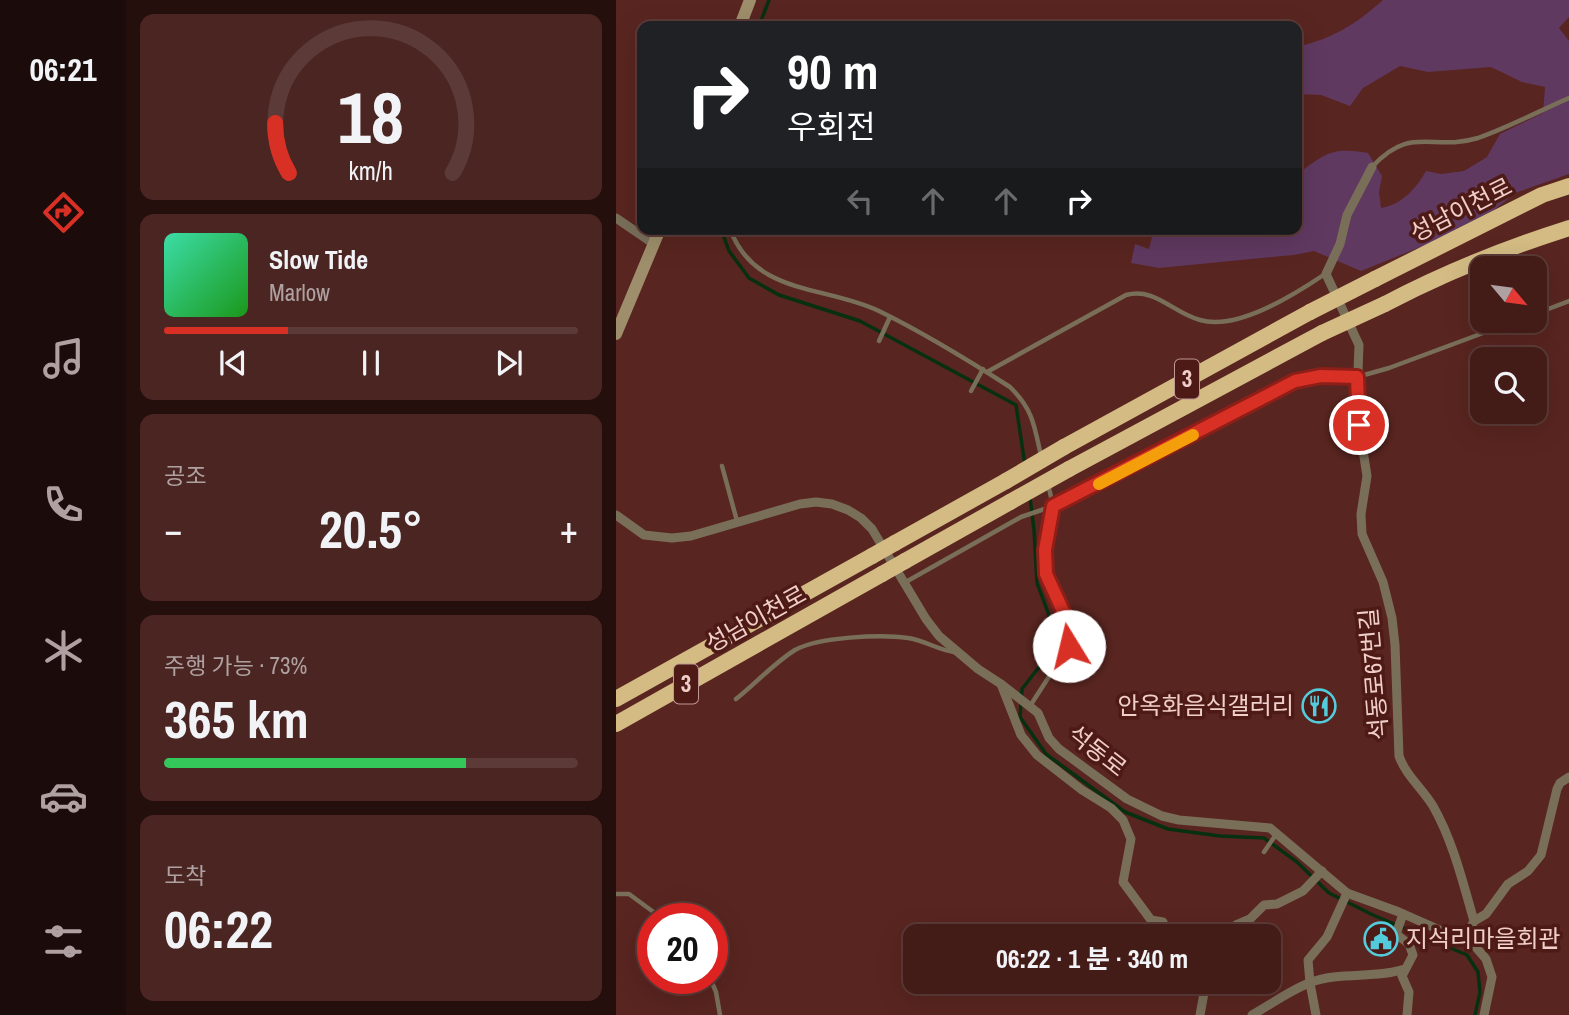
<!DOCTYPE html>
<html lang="ko">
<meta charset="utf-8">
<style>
:root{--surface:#431c18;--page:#4a2521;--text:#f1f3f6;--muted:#afa1a2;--line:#5b3a37;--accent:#d93025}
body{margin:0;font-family:"Archivo Narrow","Noto Sans KR",sans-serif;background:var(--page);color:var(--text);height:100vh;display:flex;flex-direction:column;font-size:26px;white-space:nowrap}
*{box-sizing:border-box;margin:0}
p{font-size:23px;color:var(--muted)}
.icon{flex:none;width:38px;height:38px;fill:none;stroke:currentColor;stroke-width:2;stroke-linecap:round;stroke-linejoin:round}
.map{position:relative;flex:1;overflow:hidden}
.details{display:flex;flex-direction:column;gap:14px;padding:14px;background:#250f0d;width:490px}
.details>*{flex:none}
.banner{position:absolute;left:21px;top:21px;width:665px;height:214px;border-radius:14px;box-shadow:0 7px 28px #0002,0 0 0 2px var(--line);background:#202124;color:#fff;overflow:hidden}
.needle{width:46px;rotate:119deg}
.fabs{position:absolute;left:854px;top:256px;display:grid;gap:14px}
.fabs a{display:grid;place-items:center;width:77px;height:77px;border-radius:14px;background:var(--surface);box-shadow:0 7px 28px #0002,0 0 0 2px var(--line);font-size:35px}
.speed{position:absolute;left:21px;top:903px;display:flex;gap:14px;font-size:35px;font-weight:700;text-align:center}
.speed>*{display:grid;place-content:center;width:91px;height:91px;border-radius:50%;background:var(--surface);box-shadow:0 7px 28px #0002,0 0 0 2px var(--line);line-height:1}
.speed .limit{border:10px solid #d22;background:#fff;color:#111}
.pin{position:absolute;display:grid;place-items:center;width:60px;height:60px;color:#fff;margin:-30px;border:4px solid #fff;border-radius:50%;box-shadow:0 2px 7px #0007}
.me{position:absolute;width:77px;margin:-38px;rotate:351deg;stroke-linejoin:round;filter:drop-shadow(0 0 5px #0008)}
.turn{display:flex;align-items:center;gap:24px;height:147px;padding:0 35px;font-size:32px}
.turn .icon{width:91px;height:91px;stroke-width:2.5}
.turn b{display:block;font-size:49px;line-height:60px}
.lanes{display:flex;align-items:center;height:66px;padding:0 35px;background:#0003;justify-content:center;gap:35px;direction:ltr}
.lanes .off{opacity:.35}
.big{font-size:52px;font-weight:700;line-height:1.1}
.details .widget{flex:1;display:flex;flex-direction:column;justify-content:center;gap:10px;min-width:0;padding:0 24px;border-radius:14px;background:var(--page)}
.details .dial{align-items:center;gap:0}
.dial svg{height:182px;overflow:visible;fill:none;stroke:var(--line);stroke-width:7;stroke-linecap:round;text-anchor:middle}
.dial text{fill:var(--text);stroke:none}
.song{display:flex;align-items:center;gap:21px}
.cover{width:84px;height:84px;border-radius:10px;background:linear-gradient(135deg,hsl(160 70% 55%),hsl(120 70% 35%))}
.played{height:7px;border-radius:4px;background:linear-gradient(90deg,var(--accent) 30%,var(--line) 30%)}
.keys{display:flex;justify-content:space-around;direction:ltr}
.heat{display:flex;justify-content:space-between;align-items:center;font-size:38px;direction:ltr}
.charge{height:10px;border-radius:5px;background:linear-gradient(90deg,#34c759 73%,var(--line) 0)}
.trip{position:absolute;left:287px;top:924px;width:378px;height:70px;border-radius:14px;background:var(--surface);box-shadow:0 7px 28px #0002,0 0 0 2px var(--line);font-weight:700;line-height:70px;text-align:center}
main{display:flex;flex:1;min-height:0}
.tab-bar{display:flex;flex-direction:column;width:126px;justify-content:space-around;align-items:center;background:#1b0b0a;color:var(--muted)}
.tab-bar .icon{width:49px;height:49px}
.tab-bar .on{color:var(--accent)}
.tab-bar b{font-size:32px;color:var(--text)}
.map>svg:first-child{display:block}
</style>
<main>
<nav class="tab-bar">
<b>06:21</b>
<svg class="icon on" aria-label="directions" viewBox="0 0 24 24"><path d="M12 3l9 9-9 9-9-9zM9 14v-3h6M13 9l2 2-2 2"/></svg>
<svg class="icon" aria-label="music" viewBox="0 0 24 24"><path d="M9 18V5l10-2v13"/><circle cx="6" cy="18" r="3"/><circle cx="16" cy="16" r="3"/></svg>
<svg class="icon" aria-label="phone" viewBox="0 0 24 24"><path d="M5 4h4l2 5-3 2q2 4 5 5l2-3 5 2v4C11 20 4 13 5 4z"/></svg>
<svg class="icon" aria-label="climate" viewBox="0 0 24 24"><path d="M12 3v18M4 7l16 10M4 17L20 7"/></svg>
<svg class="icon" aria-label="car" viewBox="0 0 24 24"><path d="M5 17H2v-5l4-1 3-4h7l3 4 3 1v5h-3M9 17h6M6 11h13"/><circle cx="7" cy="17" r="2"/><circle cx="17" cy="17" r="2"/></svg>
<svg class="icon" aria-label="filters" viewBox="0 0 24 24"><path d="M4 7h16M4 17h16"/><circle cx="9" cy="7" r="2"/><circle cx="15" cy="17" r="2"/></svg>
</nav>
<section class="details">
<div class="widget dial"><svg viewBox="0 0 100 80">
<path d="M14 69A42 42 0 1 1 86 69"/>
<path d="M14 69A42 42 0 0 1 8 47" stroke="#d93025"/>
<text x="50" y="56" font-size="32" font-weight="700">18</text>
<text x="50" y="72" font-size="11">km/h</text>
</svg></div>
<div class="widget">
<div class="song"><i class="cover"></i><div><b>Slow Tide</b><p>Marlow</p></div></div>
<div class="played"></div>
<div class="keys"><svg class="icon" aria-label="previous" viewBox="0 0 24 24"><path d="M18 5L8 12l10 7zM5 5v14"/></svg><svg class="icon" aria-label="pause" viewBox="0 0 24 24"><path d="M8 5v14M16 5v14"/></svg><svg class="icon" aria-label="next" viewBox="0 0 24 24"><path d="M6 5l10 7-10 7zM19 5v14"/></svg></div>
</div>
<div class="widget"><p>공조</p>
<div class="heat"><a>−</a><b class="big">20.5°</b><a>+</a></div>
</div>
<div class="widget"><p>주행 가능 · 73%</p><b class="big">365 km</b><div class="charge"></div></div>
<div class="widget"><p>도착</p><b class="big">06:22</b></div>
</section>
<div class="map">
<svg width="953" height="1015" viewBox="0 0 953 1015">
<rect width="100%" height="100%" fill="#592520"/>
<path fill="#603960" d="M767 0H953V17L943 28 953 41V174L899 193 873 214 839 233 745 271 698 251 678 255 543 268 515 263 519 244 533 249 538 229H681V175C709 153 716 147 752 153L766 176 763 192 765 208C785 205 800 189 810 171L825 174 848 171 871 157 884 134 927 113 929 87 906 82 875 67 812 72 784 66 747 88 734 106 705 95 681 94V47C717 38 739 25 767 0Z"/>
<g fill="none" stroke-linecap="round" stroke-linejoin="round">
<g stroke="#073011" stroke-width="3.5">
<polyline points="143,26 153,0"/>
<polyline points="105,229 113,251 133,278 163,295 244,321 400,405 409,465"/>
<polyline points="414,497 418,530 421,583 442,639 430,658 406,689 404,717 430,754 509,812 552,829 604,836 648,838 681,862 713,893 757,915 851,955 862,972 864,992 859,1015"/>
</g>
<g stroke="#796f59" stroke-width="4.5">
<path d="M756 167C795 124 816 152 862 138 893 127 923 111 953 98"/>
<path d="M114 229C139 296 209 285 263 311 308 333 352 360 394 387 417 410 418 424 425 456"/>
<polyline points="919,314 953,301"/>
<polyline points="263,341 274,317"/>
<path d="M371 372 510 295C539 287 557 313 584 320 621 331 678 295 709 274"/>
<polyline points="355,391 367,369"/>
<polyline points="106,466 121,521"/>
<polyline points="288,583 405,517 437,506 472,490 679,381 705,376 741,377 773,368 902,320"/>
<path d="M120 699C139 684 158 663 179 650 202 637 265 634 292 638 308 640 322 650 338 652"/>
<polyline points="414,706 449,652 454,635 452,622 431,574 429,550 438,510 432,484"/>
<polyline points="648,852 661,833"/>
<polyline points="0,894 13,894 47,919"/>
<polyline points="94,978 100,992 104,1015"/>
</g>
<g stroke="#796f59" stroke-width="9">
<path d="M756 167 731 215 724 244 710 274 743 345 741 398 743 425 751 476 745 514 746 534 767 582 776 618 779 645 783 756C790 776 807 789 817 806 837 841 847 883 858 921L848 940"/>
<polyline points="0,218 38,244"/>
<polyline points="0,515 28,535 56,538 75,536 184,504 200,502 216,504 232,510 245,518 256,529 310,619 323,636 362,669 385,684 422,713 433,738 443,749 511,799 546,816 563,820 654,828 731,893 783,912 858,945 870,959 876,977 868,1015"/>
<polyline points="385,684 405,735 421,755 466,790 495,808 507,820 515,839 507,882 535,920 547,922 551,935 554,936"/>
<polyline points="787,914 780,934 793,944 797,955 786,976 793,992 791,1015"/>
<polyline points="858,921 870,914 892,884 912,871 925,855 941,789 944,783 953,777"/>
<polyline points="610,936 620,925 634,919 648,905 661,904 687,891 706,871"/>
<polyline points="584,1015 590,982"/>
<path d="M636 1015C654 1005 673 991 693 983 723 971 759 979 789 969"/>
<polyline points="700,1015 694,983 692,960 711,937 731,893"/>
</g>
<g stroke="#9e8e6b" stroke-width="12">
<polyline points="124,26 134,0"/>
<polyline points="0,334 44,229"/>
</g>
<g stroke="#d3bb83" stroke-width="16">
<polyline points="759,279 926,195 953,186"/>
<path d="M769 304C828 273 890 248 953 228"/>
<polyline points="448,447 694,312"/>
<polyline points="453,469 706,333"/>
<polyline points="279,543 390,481"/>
<polyline points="289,561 394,502"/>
<polyline points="0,699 256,556"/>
<polyline points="0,724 266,574"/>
</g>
<g stroke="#d3bb83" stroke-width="16">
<polyline points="694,312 759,279"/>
<polyline points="706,333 769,304"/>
<polyline points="390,481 448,447"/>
<polyline points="394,502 453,469"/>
<polyline points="256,556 279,543"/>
<polyline points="266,574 289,561"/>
</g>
</g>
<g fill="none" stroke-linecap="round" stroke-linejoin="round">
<defs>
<polyline id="route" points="453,646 454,635 452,622 430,574 429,550 437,506 679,381 705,376 741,377 743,425"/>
</defs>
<use href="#route" stroke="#8d1f18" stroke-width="18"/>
<use href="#route" stroke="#d93025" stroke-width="12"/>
<polyline stroke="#f59e0b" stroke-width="12" points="483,484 577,435"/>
</g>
<defs>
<symbol id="restaurant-ring" viewBox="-11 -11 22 22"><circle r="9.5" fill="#4d1a16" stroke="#53cbdb" stroke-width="1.5"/><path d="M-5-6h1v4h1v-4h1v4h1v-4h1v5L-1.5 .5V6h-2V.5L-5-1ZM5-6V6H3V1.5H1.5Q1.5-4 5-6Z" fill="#53cbdb"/></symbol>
<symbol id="civic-ring" viewBox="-11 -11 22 22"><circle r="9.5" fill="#4d1a16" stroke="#53cbdb" stroke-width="1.5"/><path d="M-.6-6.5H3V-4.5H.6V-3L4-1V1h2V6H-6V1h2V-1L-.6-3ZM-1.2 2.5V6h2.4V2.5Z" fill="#53cbdb"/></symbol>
</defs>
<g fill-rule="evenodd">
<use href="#restaurant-ring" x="684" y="687" width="38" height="38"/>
<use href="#civic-ring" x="746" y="920" width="38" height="38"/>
</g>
<g text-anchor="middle" stroke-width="7" stroke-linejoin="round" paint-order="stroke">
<g fill="#4d1a16" stroke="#bf9893" stroke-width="2">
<rect x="559" y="359.5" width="24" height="39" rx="5"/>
<rect x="58" y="664.5" width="24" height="39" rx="5"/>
</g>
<g font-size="23" font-weight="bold" fill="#f0cec9">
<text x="571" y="387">3</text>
<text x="70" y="692">3</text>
</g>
<g font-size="24" fill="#f0cec9" stroke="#4d1a16">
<text transform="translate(845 210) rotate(-27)" y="8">성남이천로</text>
<text transform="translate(140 619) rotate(-29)" y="8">성남이천로</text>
<text transform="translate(758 674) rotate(-95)" y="8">석동로67번길</text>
<text transform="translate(481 751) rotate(38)" y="8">석동로</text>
</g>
<g font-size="24" fill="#f0cec9" stroke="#4d1a16" text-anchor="end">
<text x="678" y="714">안옥화음식갤러리</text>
<text x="790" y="947" text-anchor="start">지석리마을회관</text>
</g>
</g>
</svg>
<div class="fabs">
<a><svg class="needle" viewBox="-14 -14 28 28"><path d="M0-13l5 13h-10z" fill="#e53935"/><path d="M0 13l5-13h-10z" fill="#afa1a2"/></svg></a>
<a><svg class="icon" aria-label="search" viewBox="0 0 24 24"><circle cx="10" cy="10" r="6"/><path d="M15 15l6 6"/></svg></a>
</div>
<div class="speed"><div class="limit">20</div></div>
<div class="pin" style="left:743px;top:425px;background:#d93025"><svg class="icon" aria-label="arrive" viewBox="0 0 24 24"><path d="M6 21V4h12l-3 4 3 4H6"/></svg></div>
<svg class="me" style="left:453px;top:646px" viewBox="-20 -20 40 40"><circle r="19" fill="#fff"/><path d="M0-13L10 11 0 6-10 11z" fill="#d93025"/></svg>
<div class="trip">06:22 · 1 분 · 340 m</div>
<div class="banner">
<div class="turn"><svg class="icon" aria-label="right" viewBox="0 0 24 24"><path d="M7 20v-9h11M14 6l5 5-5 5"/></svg><div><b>90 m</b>우회전</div></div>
<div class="lanes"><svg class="icon off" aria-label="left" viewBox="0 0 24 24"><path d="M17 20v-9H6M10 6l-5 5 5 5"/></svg><svg class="icon off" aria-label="ahead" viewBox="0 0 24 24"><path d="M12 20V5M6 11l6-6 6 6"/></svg><svg class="icon off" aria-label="ahead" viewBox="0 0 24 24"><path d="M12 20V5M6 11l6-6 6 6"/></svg><svg class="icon" aria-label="right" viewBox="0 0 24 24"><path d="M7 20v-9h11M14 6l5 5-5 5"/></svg></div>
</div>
</div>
</main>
